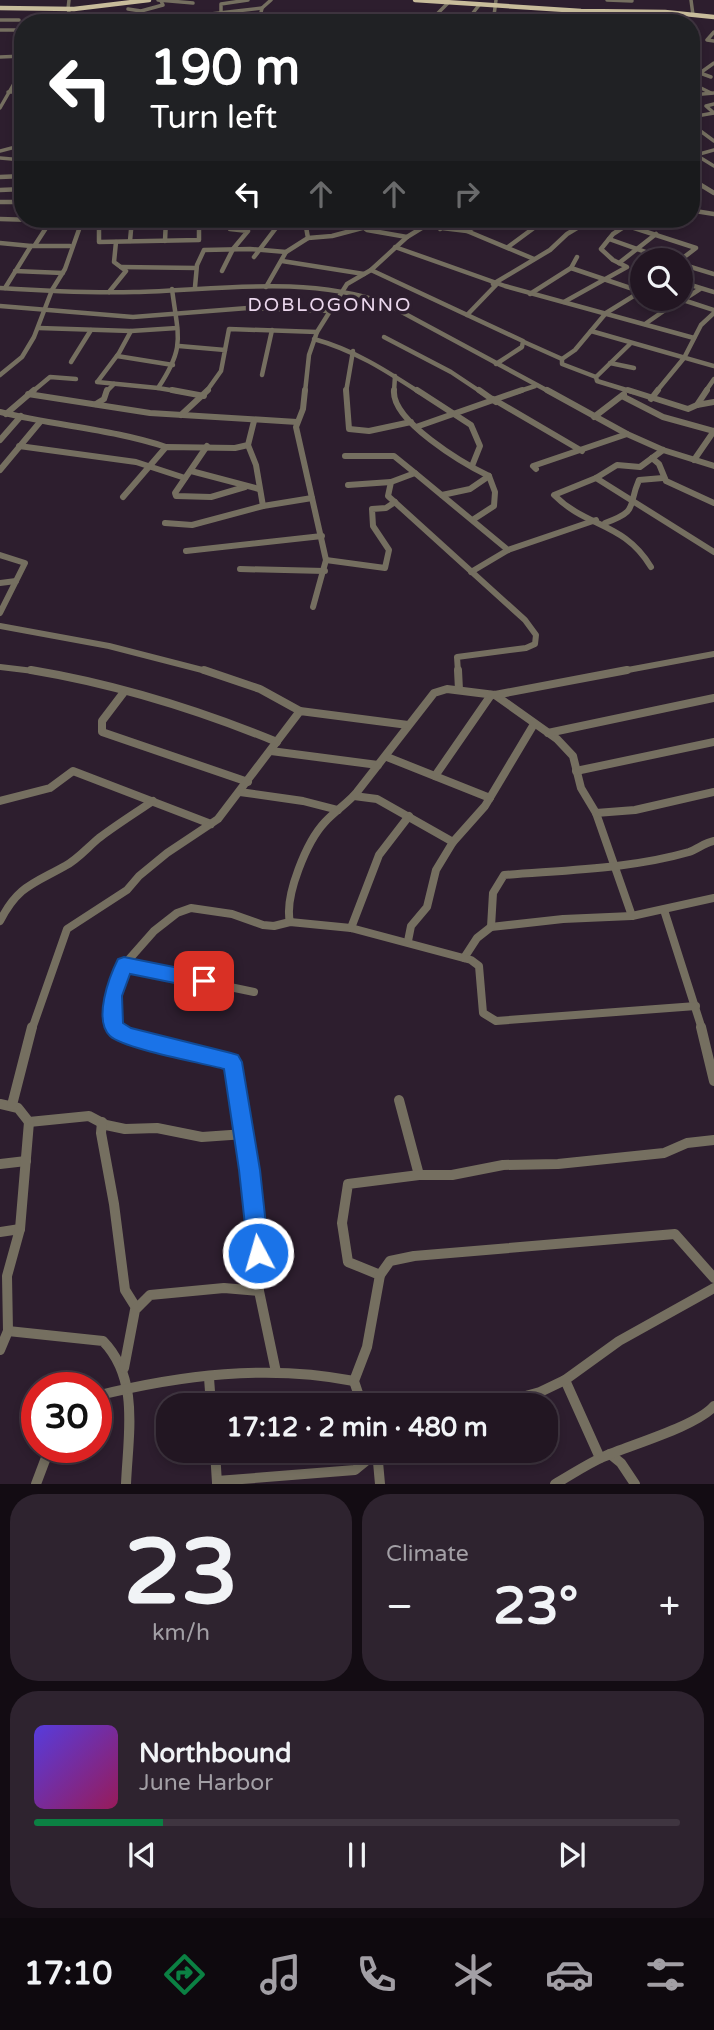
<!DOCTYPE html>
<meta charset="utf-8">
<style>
:root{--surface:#221622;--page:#2e232f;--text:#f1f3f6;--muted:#a29fa5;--line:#3f3540;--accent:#0b8043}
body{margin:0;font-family:"Varela Round",sans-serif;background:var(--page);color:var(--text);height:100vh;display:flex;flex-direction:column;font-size:26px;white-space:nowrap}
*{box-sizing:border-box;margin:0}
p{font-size:23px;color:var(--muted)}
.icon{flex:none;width:38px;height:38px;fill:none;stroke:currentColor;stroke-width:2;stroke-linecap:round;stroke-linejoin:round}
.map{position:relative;height:1484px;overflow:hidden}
.side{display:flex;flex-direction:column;gap:10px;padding:10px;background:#130c13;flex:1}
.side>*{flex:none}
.hud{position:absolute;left:14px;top:14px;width:686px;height:214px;border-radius:28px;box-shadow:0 4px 10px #0003,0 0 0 2px var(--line);background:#202124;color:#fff;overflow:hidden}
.buttons{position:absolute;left:630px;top:248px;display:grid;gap:14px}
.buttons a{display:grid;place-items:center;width:63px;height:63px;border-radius:50%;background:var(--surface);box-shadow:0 4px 10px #0003,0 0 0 2px var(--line);font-size:35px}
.speed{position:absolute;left:21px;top:1372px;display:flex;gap:14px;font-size:35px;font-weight:700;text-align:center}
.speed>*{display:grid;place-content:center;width:91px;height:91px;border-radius:50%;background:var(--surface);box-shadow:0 4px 10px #0003,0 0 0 2px var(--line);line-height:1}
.speed .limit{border:10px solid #d22;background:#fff;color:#111}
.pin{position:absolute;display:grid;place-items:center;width:60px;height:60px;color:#fff;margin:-30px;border-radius:14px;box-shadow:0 4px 10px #0006}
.me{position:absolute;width:77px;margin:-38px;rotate:354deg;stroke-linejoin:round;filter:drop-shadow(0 0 5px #0008)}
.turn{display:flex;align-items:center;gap:24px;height:147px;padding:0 21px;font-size:32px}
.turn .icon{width:91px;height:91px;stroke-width:2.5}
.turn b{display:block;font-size:49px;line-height:60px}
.lanes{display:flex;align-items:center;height:66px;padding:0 21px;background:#0003;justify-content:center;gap:35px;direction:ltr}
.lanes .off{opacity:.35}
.big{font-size:52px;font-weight:700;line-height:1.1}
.side .card{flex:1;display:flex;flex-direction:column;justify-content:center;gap:10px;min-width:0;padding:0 24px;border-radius:28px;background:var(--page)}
.side .dial{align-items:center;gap:0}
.dial b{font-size:91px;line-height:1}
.song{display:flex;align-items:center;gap:21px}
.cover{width:84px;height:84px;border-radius:10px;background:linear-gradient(135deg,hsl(250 70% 55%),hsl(330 70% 35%))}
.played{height:7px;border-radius:4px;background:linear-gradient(90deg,var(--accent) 20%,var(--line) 20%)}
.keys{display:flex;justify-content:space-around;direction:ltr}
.heat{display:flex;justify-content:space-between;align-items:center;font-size:38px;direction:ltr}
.side .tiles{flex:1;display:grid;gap:10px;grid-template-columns:1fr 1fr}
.card:last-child{grid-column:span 2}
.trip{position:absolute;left:156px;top:1393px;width:402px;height:70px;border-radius:28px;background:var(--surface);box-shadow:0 4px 10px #0003,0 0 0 2px var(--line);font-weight:700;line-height:70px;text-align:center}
.tab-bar{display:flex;height:112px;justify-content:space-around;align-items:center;background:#0e090e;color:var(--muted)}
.tab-bar .icon{width:49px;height:49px}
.tab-bar .active{color:var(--accent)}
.tab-bar b{font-size:32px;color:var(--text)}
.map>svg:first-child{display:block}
</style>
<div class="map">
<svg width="714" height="1484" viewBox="0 0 714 1484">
<rect width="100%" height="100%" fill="#2d1e2e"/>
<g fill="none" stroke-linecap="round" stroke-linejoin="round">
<g stroke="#756f60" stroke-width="3.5">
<polyline points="69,0 68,9 72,22"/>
<polyline points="158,0 193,3"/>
<polyline points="607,0 632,1"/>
<polyline points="691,0 693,15"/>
<polyline points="128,9 141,11 163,5 161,1"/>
<polyline points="608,11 609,23"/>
<polyline points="221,13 221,4 248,0"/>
<polyline points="70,19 119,15 167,19 262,8"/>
<polyline points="0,20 19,20"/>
<polyline points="640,21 658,23"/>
<polyline points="44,23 45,20 69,18"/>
<polyline points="209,23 260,17"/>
<polyline points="269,23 267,18 260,17 262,8 271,0"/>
<polyline points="359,23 364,20 391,23"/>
<polyline points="428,23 449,2"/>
<polyline points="465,23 480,4"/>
<polyline points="493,23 496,0"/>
<polyline points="546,23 548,20 577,22"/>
<polyline points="677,23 681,14"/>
<polyline points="0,30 23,30"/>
<polyline points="714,32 707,40 714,41"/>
<polyline points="691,49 698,50 691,56"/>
<polyline points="0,57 23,56"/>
<polyline points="711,77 700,73 714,63"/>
<polyline points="691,83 711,93"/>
<polyline points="8,92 23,92"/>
<polyline points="691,95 714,93"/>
<polyline points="714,104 706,106 714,113"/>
<polyline points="0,108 23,68"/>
<polyline points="691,117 714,113"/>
<polyline points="691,124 714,141"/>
<polyline points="714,150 696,155 714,166"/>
<polyline points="0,151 23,145"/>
<polyline points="0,158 23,160"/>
</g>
<g stroke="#756f60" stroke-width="4.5">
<polyline points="0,177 23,176"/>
<polyline points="691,179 714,193"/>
<polyline points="0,190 23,189"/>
<polyline points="0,202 23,202"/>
<polyline points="695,211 714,214"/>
<polyline points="0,219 99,222 99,242 199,240 199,219"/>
<polyline points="352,219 367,230 407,237"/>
<polyline points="399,219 425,226"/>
<polyline points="307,223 330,219"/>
<polyline points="625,225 696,248 679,261"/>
<polyline points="673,225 685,219"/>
<polyline points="440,229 443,219"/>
<polyline points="467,231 534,259"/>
<polyline points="308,238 332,236 396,219"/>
<polyline points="609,239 671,261"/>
<polyline points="130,241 132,219"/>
<polyline points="165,241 166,219"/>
<polyline points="0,243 31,246"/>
<polyline points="35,245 46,228"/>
<polyline points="395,247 505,286 694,338"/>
<polyline points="508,247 546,219"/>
<polyline points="254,257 279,224 271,223 270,219"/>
<polyline points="282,261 364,274"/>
<polyline points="619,263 656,234"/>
<polyline points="681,264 714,274"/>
<polyline points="121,267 196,268"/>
<polyline points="571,268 642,292"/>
<polyline points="371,270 523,341 522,347 496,364"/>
<polyline points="15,271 63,273"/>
<polyline points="222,271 233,249 248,231 230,229 232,219"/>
<polyline points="681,282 714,292"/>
<polyline points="493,284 550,250 567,234 592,219"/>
<polyline points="195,287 197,265 204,250 250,249 286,252"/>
<polyline points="266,287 286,252 308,238 306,227 309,219"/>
<path d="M0 288C45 291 90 293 134 292 219 290 303 275 385 303L550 392"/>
<polyline points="5,288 31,246 70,246"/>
<path d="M172 289C178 337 186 346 158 388L182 392"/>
<polyline points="109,292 126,271 114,262 116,242"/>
<polyline points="530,294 571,268 577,257"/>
<polyline points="668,299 683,300 714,310"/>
<polyline points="683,300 700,289"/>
<polyline points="564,302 627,267 613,260 601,249 613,234 636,219"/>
<polyline points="0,306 133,317 248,308 330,311"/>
<polyline points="467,315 496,285"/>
<polyline points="645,324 678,301"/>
<polyline points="39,328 131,331 177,328"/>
<polyline points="591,331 714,366"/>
<polyline points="384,337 451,372 481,392"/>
<path d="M314 339C354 350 385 370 419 392"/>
<polyline points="524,342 562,359"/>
<polyline points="630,344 596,377 597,381 633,392"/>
<polyline points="179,346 225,350 221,371 206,392"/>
<polyline points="225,350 229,329 317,332"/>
<polyline points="117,356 173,365"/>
<polyline points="71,362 91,330"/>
<polyline points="610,363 634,368"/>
<polyline points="0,375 22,357 34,337 52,290 65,269 82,221"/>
<polyline points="262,375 272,330"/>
<polyline points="596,377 562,364 562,359 575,350 606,313 640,292"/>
<polyline points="98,381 119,353 131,331"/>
<polyline points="97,382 158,388"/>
<polyline points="32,392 50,377 76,379"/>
<polyline points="106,392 114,384"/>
<polyline points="305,392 309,355 317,332 347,284 371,270 407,237 425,226 467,231 482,223 513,225 515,219"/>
<polyline points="346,392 353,351"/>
<polyline points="394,392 395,376"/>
<polyline points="517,392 535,386"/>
<polyline points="656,392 684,358 701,325 714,313"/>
<polyline points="705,392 714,379"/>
</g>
<g stroke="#756f60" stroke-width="6">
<polyline points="172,390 204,396"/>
<polyline points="305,390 303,409 296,427 326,560 313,607"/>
<polyline points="346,390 349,429 369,431 411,422"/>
<path d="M394 390C391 421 464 464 489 476L495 492 494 506 474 519"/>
<polyline points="417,390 471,425 480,446 472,466"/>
<polyline points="479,390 496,402"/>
<polyline points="547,390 627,434 663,450 714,466"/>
<polyline points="628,390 688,409 697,405 707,390"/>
<polyline points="28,394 150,413 297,422"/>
<polyline points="622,396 663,417 714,431"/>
<polyline points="493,399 582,451"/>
<polyline points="651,399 658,390"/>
<polyline points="96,404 104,399 107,390"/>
<polyline points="697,405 714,402"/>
<path d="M0 412C55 426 112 429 166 447"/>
<polyline points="6,414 34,390"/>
<polyline points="181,415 208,390"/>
<polyline points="594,417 624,394"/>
<polyline points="416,427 522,390"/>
<polyline points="0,440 21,416"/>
<polyline points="248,445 256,465 263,506"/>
<polyline points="19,446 136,462 185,478"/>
<polyline points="207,446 175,493 176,496 211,497 245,487"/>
<polyline points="345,456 394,456 415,473"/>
<polyline points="652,458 659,464 666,481 714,503"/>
<polyline points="694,460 714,431"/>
<polyline points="536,469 533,466 627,434"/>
<polyline points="0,470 40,422"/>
<polyline points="191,471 259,489"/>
<polyline points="596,478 714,552"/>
<polyline points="348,485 391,482"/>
<polyline points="442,495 470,489 489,476"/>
<polyline points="123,497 166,447 235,448 248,445 254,421"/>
<polyline points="165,523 192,525 263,506 312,498"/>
<path d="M605 523C640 510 627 507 639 480L663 478"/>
<polyline points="186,551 322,536"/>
<polyline points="0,555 25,563 0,613"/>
<polyline points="326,560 385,568 389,550 373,526 372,509 386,508 395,502"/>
<path d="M651 567C624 522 587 528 554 495L596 478 617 465 640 467 663 450"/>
<polyline points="240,569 325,571"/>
<polyline points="471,572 508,550 596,520"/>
<polyline points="0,583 16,581"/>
<polyline points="0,626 109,646 210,672"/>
<polyline points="0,667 42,672"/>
<polyline points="458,672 457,657 526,648 535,644 536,635 525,620 388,496 391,482 415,473 508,550"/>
<polyline points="617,672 714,654"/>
</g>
<g stroke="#756f60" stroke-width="8">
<path d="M31 670C115 684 199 710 277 742"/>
<polyline points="204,670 260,689 300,711"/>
<polyline points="458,670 459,690"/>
<polyline points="124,692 102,721 102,732 248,782"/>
<polyline points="495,695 557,739 573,756 581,788 596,813 632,916"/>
<polyline points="548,733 714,698"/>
<polyline points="271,751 378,765"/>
<polyline points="387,757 490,798"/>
<polyline points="576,771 714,742"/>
<polyline points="435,776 491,695"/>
<polyline points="240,792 303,801 338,810"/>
<polyline points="354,796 377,799 453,842"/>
<polyline points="0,801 50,788 73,771 211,824"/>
<polyline points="596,813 635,810 714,792"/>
<polyline points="664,910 702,1029"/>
<path d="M0 921C18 886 33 884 65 866 77 860 88 847 99 838 116 825 135 813 153 801"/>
<path d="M290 922C284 896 307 841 325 822 335 811 348 803 357 792 383 759 408 726 434 693L447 689 495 695 627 670"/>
<polyline points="491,927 563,919 632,916 714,898"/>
<polyline points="351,928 379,855 409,816"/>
<polyline points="408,941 411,926 427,907 436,870 453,842 485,806 534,724"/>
<path d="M464 958 477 938 491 927 493 893 504 875C565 870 630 869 689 852 698 849 704 843 714 841"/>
<polyline points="124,965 154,931 177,913 191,908 232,914 263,925 274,926 290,922 351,928 471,960 479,966 483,1013 496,1021 696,1006"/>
<polyline points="32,1029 67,929 127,890 139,876 167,853 218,819 300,711 408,725"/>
<path d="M117 1029C106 1008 115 985 124 965L254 992"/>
</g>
<g stroke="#756f60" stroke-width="10">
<polyline points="701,1027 714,1081"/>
<polyline points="399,1100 419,1175"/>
<polyline points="0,1104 18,1108 29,1122 89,1116 106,1125 125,1129 157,1128 202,1137 245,1134 235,1069 231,1062 128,1036 116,1027"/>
<polyline points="12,1105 32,1027"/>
<polyline points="102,1122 101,1133 114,1204 125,1290 135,1306"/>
<polyline points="245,1134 258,1253 259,1291 276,1372"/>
<polyline points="0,1164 26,1161"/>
<polyline points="0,1232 20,1229"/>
<polyline points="380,1275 348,1262 342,1223 348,1184 419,1175 452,1175 503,1165 558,1164 664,1153 687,1143 714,1140"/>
<path d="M8 1331 103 1341C140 1379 128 1435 126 1484"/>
<polyline points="0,1350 8,1331 7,1276 20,1229 29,1122"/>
<polyline points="124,1368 135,1310 150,1295 224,1288 259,1291"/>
<polyline points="209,1378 211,1405"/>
<polyline points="565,1380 600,1458"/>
<path d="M96 1396C180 1375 268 1364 354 1381"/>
<polyline points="362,1405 354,1381 367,1347 380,1275 390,1261 414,1256 675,1234 714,1278"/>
<polyline points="493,1405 540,1392 565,1380 619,1341 714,1288"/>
<polyline points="215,1451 217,1483"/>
<polyline points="377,1451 380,1484"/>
<polyline points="610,1454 621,1463 635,1484"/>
<polyline points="217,1481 355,1470 377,1452"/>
<polyline points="36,1484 50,1447"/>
<path d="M555 1484C571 1475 587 1464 603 1457 630 1445 697 1426 714 1406"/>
</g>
<g stroke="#c8bc9b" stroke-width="4.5">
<polyline points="415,0 581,11 665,12 714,17"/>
<polyline points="0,8 74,9 149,0"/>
</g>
</g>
<path fill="#1a73e8" stroke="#114b97" stroke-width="2" d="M124 957 204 973 211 975 213 981 211 987 204 989 130 974 122 996 123 1023 131 1028 231 1053 238 1055 242 1062 260 1170 269 1253 266 1261 258 1264 251 1261 248 1253 239 1170 224 1069C203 1063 124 1049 110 1036 93 1020 109 977 118 959Z"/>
<g text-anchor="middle" stroke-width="7" stroke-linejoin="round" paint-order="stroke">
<g font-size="19" letter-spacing="2" fill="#ecd8ee" stroke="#2d1e2e">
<text x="330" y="311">DOBLOGONNO</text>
</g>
</g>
</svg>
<div class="buttons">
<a><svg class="icon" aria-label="search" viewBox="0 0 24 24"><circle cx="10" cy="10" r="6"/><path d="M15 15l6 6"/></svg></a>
</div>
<div class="speed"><div class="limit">30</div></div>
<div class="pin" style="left:204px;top:981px;background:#d93025"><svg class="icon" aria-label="arrive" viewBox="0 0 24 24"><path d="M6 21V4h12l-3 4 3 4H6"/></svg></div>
<svg class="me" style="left:258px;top:1253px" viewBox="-20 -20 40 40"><circle r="17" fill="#1a73e8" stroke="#fff" stroke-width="3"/><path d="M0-11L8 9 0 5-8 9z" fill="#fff"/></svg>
<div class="trip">17:12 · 2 min · 480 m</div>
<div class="hud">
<div class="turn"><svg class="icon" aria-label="left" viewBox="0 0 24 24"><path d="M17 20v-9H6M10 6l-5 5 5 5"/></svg><div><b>190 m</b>Turn left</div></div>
<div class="lanes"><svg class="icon" aria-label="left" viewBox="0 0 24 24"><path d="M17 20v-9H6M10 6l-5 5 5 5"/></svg><svg class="icon off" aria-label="ahead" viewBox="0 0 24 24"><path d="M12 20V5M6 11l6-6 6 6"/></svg><svg class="icon off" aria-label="ahead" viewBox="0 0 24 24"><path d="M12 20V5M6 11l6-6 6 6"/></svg><svg class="icon off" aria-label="right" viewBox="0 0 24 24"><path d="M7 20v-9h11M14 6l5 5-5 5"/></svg></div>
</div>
</div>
<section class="side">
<div class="tiles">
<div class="card dial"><b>23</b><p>km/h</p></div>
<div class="card"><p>Climate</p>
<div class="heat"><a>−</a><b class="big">23°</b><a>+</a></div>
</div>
<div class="card">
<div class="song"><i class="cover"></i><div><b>Northbound</b><p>June Harbor</p></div></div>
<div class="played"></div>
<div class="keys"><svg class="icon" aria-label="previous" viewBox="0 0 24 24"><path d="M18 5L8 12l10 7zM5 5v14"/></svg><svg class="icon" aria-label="pause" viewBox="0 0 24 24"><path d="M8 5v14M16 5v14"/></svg><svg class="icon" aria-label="next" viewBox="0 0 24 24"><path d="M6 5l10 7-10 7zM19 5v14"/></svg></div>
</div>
</div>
</section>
<nav class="tab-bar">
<b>17:10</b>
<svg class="icon active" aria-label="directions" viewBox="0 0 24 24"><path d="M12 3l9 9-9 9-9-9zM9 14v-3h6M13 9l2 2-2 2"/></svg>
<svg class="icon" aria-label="music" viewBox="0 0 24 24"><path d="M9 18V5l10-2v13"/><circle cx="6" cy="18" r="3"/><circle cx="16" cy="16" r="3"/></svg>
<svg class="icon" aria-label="phone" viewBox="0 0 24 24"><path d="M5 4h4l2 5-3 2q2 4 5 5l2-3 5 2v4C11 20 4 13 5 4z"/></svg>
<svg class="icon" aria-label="climate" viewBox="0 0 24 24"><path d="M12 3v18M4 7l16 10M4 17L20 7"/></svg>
<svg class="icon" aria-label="car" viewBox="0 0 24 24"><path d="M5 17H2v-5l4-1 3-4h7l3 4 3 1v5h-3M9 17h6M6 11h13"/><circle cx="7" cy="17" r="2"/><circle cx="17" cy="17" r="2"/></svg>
<svg class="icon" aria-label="filters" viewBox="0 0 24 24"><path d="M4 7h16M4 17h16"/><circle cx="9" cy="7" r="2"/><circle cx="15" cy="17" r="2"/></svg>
</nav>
